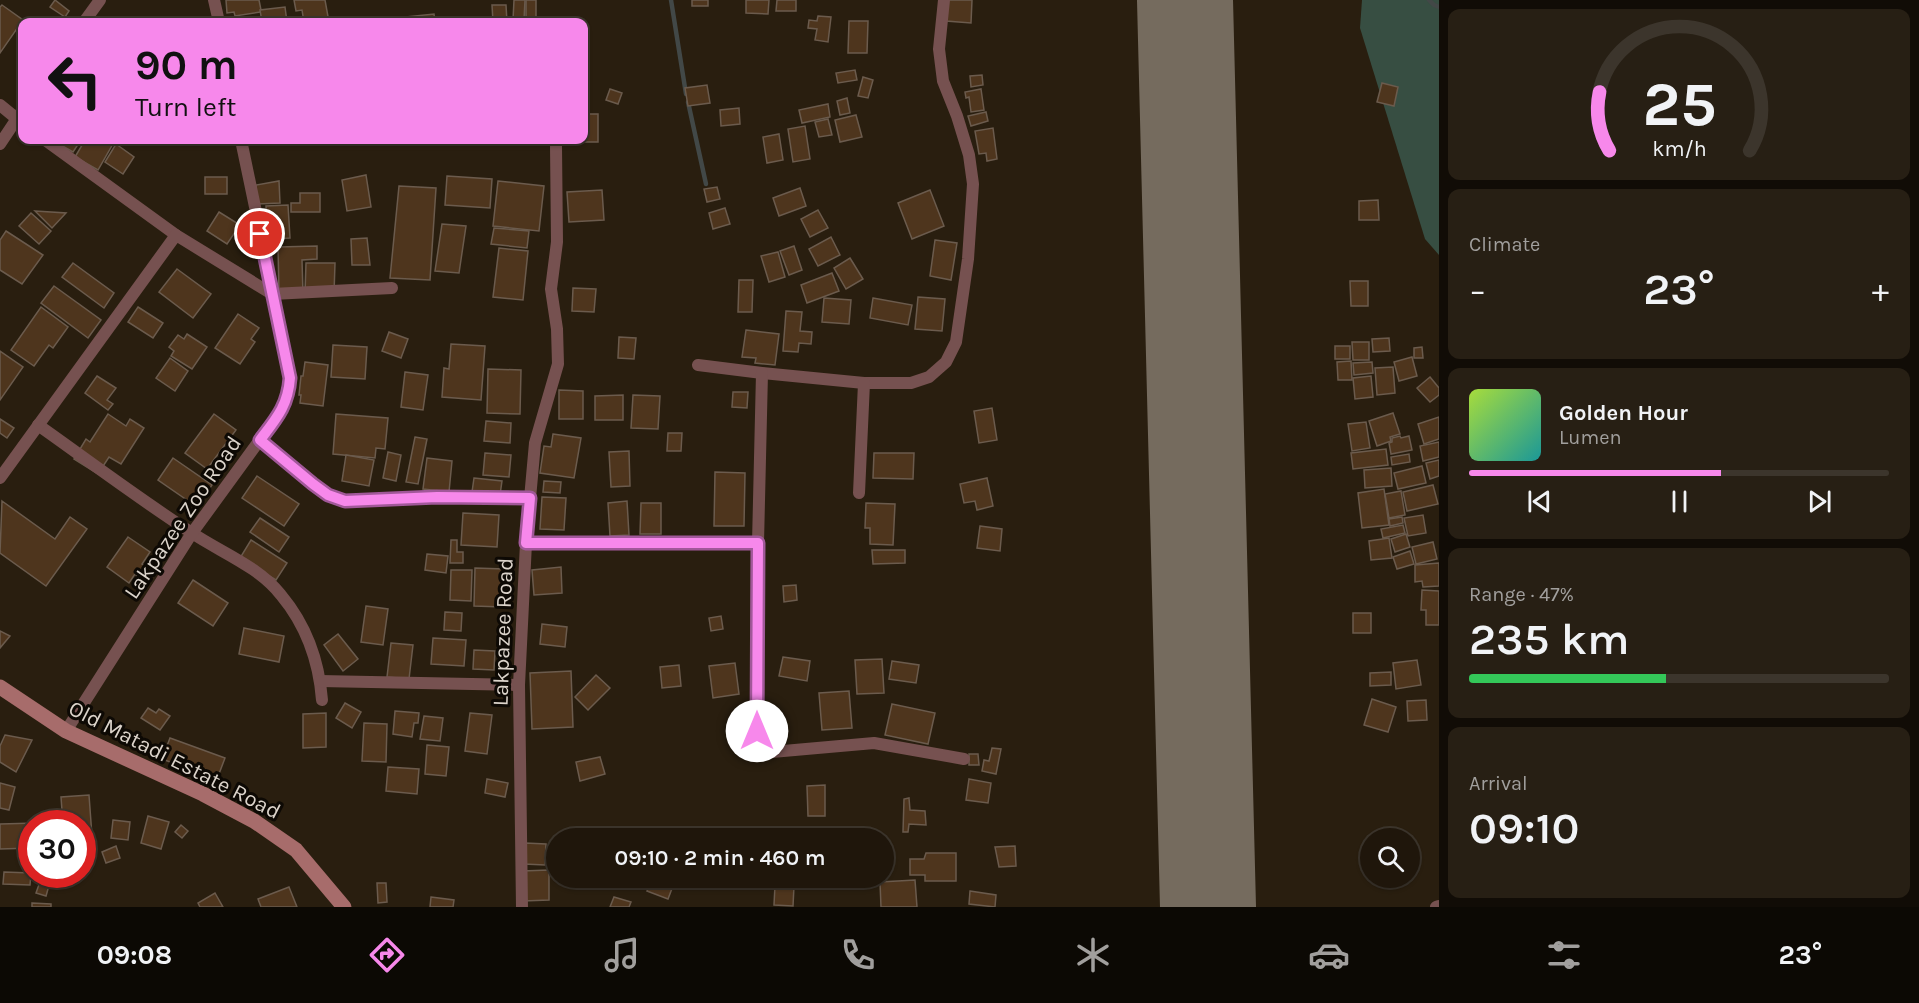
<!DOCTYPE html>
<meta charset="utf-8">
<style>
:root{--surface:#1f160b;--page:#271f14;--text:#f1f3f6;--muted:#a19f9d;--line:#3c352c;--accent:#f788eb}
body{margin:0;font-family:Karla,sans-serif;background:var(--page);color:var(--text);height:100vh;display:flex;flex-direction:column;font-size:22px;white-space:nowrap}
*{box-sizing:border-box;margin:0}
p{font-size:20px;color:var(--muted)}
.icon{flex:none;width:33px;height:33px;fill:none;stroke:currentColor;stroke-width:2;stroke-linecap:round;stroke-linejoin:round}
.map{position:relative;flex:1;overflow:hidden}
.panel{display:flex;flex-direction:column;gap:9px;padding:9px;background:#110c06;width:480px}
.panel>*{flex:none}
.guide{position:absolute;left:18px;top:18px;width:570px;height:126px;border-radius:12px;box-shadow:0 2px 4px #0004,0 0 0 2px var(--line);background:#f788eb;color:#111;overflow:hidden}
.controls{position:absolute;left:1360px;top:828px;display:grid;gap:12px}
.controls a{display:grid;place-items:center;width:60px;height:60px;border-radius:50%;background:var(--surface);box-shadow:0 2px 4px #0004,0 0 0 2px var(--line);font-size:30px}
.speed{position:absolute;left:18px;top:810px;display:flex;gap:12px;font-size:30px;font-weight:700;text-align:center}
.speed>*{display:grid;place-content:center;width:78px;height:78px;border-radius:50%;background:var(--surface);box-shadow:0 2px 4px #0004,0 0 0 2px var(--line);line-height:1}
.speed .limit{border:9px solid #d22;background:#fff;color:#111}
.pin{position:absolute;display:grid;place-items:center;width:51px;height:51px;color:#fff;margin:-26px;border:3px solid #fff;border-radius:50%;box-shadow:0 2px 6px #0007}
.me{position:absolute;width:66px;margin:-33px;rotate:0deg;stroke-linejoin:round;filter:drop-shadow(0 0 4px #0008)}
.turn{display:flex;align-items:center;gap:21px;height:126px;padding:0 18px;font-size:27px}
.turn .icon{width:78px;height:78px;stroke-width:2.5}
.turn b{display:block;font-size:42px;line-height:51px}
.big{font-size:45px;font-weight:600;line-height:1.1}
.panel .tile{flex:1;display:flex;flex-direction:column;justify-content:center;gap:9px;min-width:0;padding:0 21px;border-radius:12px;background:var(--page)}
.panel .dial{align-items:center;gap:0}
.dial svg{height:156px;overflow:visible;fill:none;stroke:var(--line);stroke-width:7;stroke-linecap:round;text-anchor:middle}
.dial text{fill:var(--text);stroke:none}
.song{display:flex;align-items:center;gap:18px}
.cover{width:72px;height:72px;border-radius:9px;background:linear-gradient(135deg,hsl(80 70% 55%),hsl(180 70% 35%))}
.played{height:6px;border-radius:3px;background:linear-gradient(90deg,var(--accent) 60%,var(--line) 60%)}
.keys{display:flex;justify-content:space-around;direction:ltr}
.heat{display:flex;justify-content:space-between;align-items:center;font-size:33px;direction:ltr}
.charge{height:9px;border-radius:4px;background:linear-gradient(90deg,#34c759 47%,var(--line) 0)}
.trip{position:absolute;left:546px;top:828px;width:348px;height:60px;border-radius:30px;background:var(--surface);box-shadow:0 2px 4px #0004,0 0 0 2px var(--line);font-weight:600;line-height:60px;text-align:center}
.tabs{display:flex;height:96px;justify-content:space-around;align-items:center;background:#0c0904;color:var(--muted)}
.tabs .icon{width:42px;height:42px}
.tabs .active{color:var(--accent)}
.tabs b{font-size:27px;color:var(--text)}
main{display:flex;flex:1;min-height:0}
.map>svg:first-child{display:block}
</style>
<main>
<div class="map">
<svg width="1439" height="907" viewBox="0 0 1439 907">
<rect width="100%" height="100%" fill="#291e0f"/>
<polygon fill="#374e42" points="1362,0 1439,0 1439,255 1425,239 1360,28"/>
<g fill="none" stroke-linecap="round" stroke-linejoin="round">
<g stroke="#424847" stroke-width="4.5">
<polyline points="671,0 686,94"/>
<polyline points="1429,0 1434,5 1439,7"/>
<polyline points="688,102 706,184"/>
</g>
<polyline stroke="#756b5e" stroke-width="96" points="1185,0 1208,907"/>
</g>
<g fill="#4e351d" stroke="#6b5b4d" stroke-width="1.5">
<polygon points="55,0 69,11 65,17 50,7"/>
<polygon points="226,0 259,0 261,10 260,12 235,16 234,12 227,13"/>
<polygon points="294,0 325,0 329,22 304,22 302,10 296,11"/>
<polygon points="514,0 525,0 524,20 513,20"/>
<rect x="526" y="0" width="10" height="18"/>
<rect x="692" y="0" width="16" height="6"/>
<polygon points="746,0 769,0 768,14 746,13"/>
<polygon points="777,0 796,0 796,11 776,11"/>
<polygon points="947,0 972,0 971,23 946,21"/>
<polygon points="2,5 23,20 0,53 0,7"/>
<polygon points="492,5 506,5 507,22 493,22"/>
<polygon points="285,7 287,22 262,22 260,10"/>
<polygon points="434,14 435,22 406,22 406,17"/>
<polygon points="818,16 831,17 828,42 815,40 817,29 808,28 809,20 817,21"/>
<polygon points="849,21 868,21 867,53 848,53"/>
<polygon points="855,70 857,80 838,83 836,73"/>
<polygon points="982,75 983,85 971,87 970,76"/>
<polygon points="863,77 873,80 868,98 858,96"/>
<polygon points="1382,83 1398,87 1394,106 1377,102"/>
<polygon points="707,85 710,103 688,106 685,88"/>
<polygon points="610,89 622,93 618,104 606,100"/>
<polygon points="981,89 984,110 971,112 969,97 966,98 965,92"/>
<polygon points="847,98 850,113 840,115 837,101"/>
<polygon points="828,104 830,117 802,123 799,110"/>
<polygon points="739,108 740,124 721,126 720,110"/>
<polygon points="986,112 988,121 971,126 968,116"/>
<polygon points="584,114 598,114 598,142 575,142 575,140 584,140"/>
<polygon points="856,115 862,137 840,142 835,120"/>
<polygon points="828,119 832,135 819,137 815,122"/>
<polygon points="805,126 810,159 793,162 788,129"/>
<polygon points="993,128 997,159 987,161 986,153 979,154 975,131"/>
<polygon points="779,134 783,160 767,163 763,137"/>
<polygon points="52,140 81,140 73,152"/>
<polygon points="85,140 111,140 114,142 98,170 75,157"/>
<polygon points="265,140 285,140 285,144 265,143"/>
<polygon points="116,144 134,157 123,174 105,162"/>
<polygon points="366,175 371,207 347,211 342,180"/>
<polygon points="447,176 492,179 490,208 445,205"/>
<rect x="205" y="177" width="22" height="17"/>
<polygon points="279,181 280,203 257,204 256,185"/>
<polygon points="498,181 544,186 539,231 493,226"/>
<polygon points="399,186 436,188 430,280 390,278"/>
<polygon points="717,187 720,199 707,202 704,189"/>
<polygon points="800,188 806,206 779,216 773,198"/>
<polygon points="602,190 604,220 569,222 567,192"/>
<polygon points="930,190 944,226 912,239 898,203"/>
<polygon points="300,193 320,193 320,212 291,212 291,203 300,203"/>
<polygon points="1378,200 1379,220 1359,220 1359,201"/>
<polygon points="288,205 290,238 268,239 266,206"/>
<polygon points="725,208 730,224 713,229 709,213"/>
<polygon points="818,210 828,228 810,237 801,219"/>
<polygon points="35,211 66,213 52,228"/>
<polygon points="219,212 240,225 227,244 207,231"/>
<polygon points="31,213 51,231 39,244 19,226"/>
<polygon points="442,224 466,226 459,273 435,271"/>
<polygon points="494,228 529,231 527,248 491,244"/>
<polygon points="6,231 43,255 22,284 0,270 0,240"/>
<polygon points="831,237 840,255 818,266 809,249"/>
<polygon points="367,238 370,265 352,265 351,239"/>
<polygon points="935,240 957,243 951,280 930,276"/>
<polygon points="317,246 317,259 302,260 303,294 279,294 278,247"/>
<polygon points="794,246 802,270 789,275 780,251"/>
<polygon points="499,248 528,251 523,300 493,297"/>
<polygon points="778,252 785,277 769,282 761,256"/>
<polygon points="850,258 863,279 846,289 834,268"/>
<polygon points="73,263 114,293 104,308 62,277"/>
<polygon points="306,263 335,263 334,294 305,294"/>
<polygon points="177,269 211,294 193,318 159,292"/>
<polygon points="832,273 839,291 807,303 801,285"/>
<polygon points="739,280 753,280 752,312 738,312"/>
<polygon points="1350,281 1368,281 1368,306 1351,306"/>
<polygon points="54,286 101,320 88,338 41,303"/>
<polygon points="573,288 596,289 594,312 572,311"/>
<polygon points="918,297 945,299 942,331 915,329"/>
<polygon points="824,298 851,300 849,324 822,322"/>
<polygon points="873,298 912,305 908,325 870,318"/>
<polygon points="41,307 68,327 53,348 49,345 34,366 11,350"/>
<polygon points="138,307 163,323 153,338 128,322"/>
<polygon points="786,311 802,312 800,331 812,332 811,344 799,343 798,352 783,351"/>
<polygon points="238,314 259,328 251,339 255,342 240,364 215,348"/>
<polygon points="746,330 779,334 775,365 755,363 756,358 742,357"/>
<polygon points="389,332 408,339 401,358 382,351"/>
<polygon points="187,334 207,347 192,369 171,356 174,351 169,347 178,335 184,339"/>
<polygon points="619,337 636,338 634,359 618,358"/>
<polygon points="1389,338 1390,351 1373,352 1372,339"/>
<polygon points="1352,342 1369,342 1369,360 1353,360"/>
<polygon points="451,344 485,346 481,400 442,397 444,368 449,369"/>
<polygon points="333,345 367,347 365,379 331,377"/>
<rect x="1335" y="346" width="15" height="13"/>
<polygon points="1422,347 1423,358 1414,358 1414,348"/>
<polygon points="0,351 23,367 0,400"/>
<polygon points="1412,357 1417,376 1399,381 1394,362"/>
<polygon points="170,358 188,371 175,391 156,378"/>
<polygon points="1351,361 1352,380 1338,380 1337,362"/>
<polygon points="305,362 328,365 323,406 300,403 301,395 299,395 301,376 303,376"/>
<polygon points="1372,362 1373,373 1354,375 1353,363"/>
<polygon points="1393,367 1395,393 1377,395 1375,368"/>
<polygon points="488,369 521,370 520,414 487,413"/>
<polygon points="405,372 428,375 423,410 401,407"/>
<polygon points="97,376 116,388 107,400 113,404 108,410 85,393"/>
<polygon points="1371,376 1373,397 1355,399 1353,378"/>
<polygon points="1430,377 1439,388 1439,395 1430,402 1417,388"/>
<polygon points="559,390 583,391 583,419 559,419"/>
<polygon points="733,392 748,392 747,408 732,407"/>
<polygon points="623,395 623,420 595,420 595,396"/>
<polygon points="633,395 660,396 658,429 631,428"/>
<polygon points="992,408 997,440 979,443 974,411"/>
<polygon points="1393,413 1400,434 1390,437 1391,441 1377,446 1369,421"/>
<polygon points="108,414 126,426 130,419 144,428 121,464 109,457 98,474 74,459 86,439 90,442"/>
<polygon points="214,414 236,430 207,469 185,453"/>
<polygon points="336,414 388,418 385,449 376,448 375,458 333,454"/>
<polygon points="1439,417 1439,439 1424,444 1418,424"/>
<polygon points="0,419 14,428 7,438 0,433"/>
<polygon points="486,421 511,423 510,443 484,441"/>
<polygon points="1366,422 1370,448 1352,451 1348,424"/>
<polygon points="668,433 682,433 681,451 667,451"/>
<polygon points="553,434 581,438 574,478 540,473 544,446 551,447"/>
<polygon points="1400,436 1401,438 1409,436 1412,450 1391,454 1389,443 1392,442 1392,438"/>
<polygon points="415,437 427,439 418,484 406,482"/>
<polygon points="1439,442 1439,457 1423,461 1420,446"/>
<polygon points="1386,449 1388,465 1353,469 1351,453"/>
<polygon points="629,451 630,486 611,487 609,452"/>
<polygon points="388,452 401,455 396,481 383,478"/>
<polygon points="485,453 511,455 509,477 483,475"/>
<polygon points="874,453 914,453 913,479 873,478"/>
<polygon points="1409,454 1410,462 1392,465 1391,457"/>
<polygon points="346,455 374,460 369,486 342,481"/>
<polygon points="173,458 212,485 197,507 158,480"/>
<polygon points="427,458 452,461 449,492 423,489"/>
<polygon points="1439,460 1439,476 1430,479 1426,463"/>
<polygon points="1422,466 1426,483 1398,489 1394,473"/>
<polygon points="1391,468 1392,486 1365,488 1364,470"/>
<polygon points="715,472 745,473 744,526 714,526"/>
<polygon points="257,476 299,504 284,526 242,498"/>
<polygon points="474,478 502,481 500,495 472,492"/>
<polygon points="987,478 993,506 977,510 975,501 964,503 960,484"/>
<polygon points="544,481 561,482 560,493 543,492"/>
<polygon points="1433,485 1438,504 1407,511 1403,492"/>
<polygon points="1384,489 1389,525 1362,528 1358,493"/>
<polygon points="1401,491 1405,515 1389,518 1385,494"/>
<polygon points="542,497 566,498 564,530 540,529"/>
<polygon points="2,501 55,539 70,517 87,529 46,586 0,553"/>
<polygon points="627,501 629,535 610,536 608,503"/>
<polygon points="641,503 661,503 661,534 640,534"/>
<polygon points="866,503 895,504 893,545 870,544 870,528 865,528"/>
<polygon points="463,513 499,515 497,547 461,545"/>
<polygon points="1423,515 1426,533 1408,536 1404,518"/>
<polygon points="1402,517 1403,523 1390,526 1389,519"/>
<polygon points="260,518 289,537 279,552 250,532"/>
<polygon points="1403,525 1405,533 1383,538 1381,529"/>
<polygon points="980,526 1002,529 1000,551 977,548"/>
<polygon points="1406,534 1410,547 1395,552 1391,539"/>
<polygon points="128,537 150,552 142,564 145,566 138,577 135,574 129,583 107,567"/>
<polygon points="1389,538 1392,558 1371,560 1369,541"/>
<polygon points="251,540 287,563 276,580 240,558"/>
<polygon points="451,540 457,540 457,552 463,552 463,563 450,563"/>
<polygon points="1433,542 1437,559 1416,564 1412,547"/>
<polygon points="872,550 905,550 905,563 873,564"/>
<polygon points="1410,551 1414,564 1397,569 1393,557"/>
<polygon points="427,554 448,556 446,573 425,570"/>
<polygon points="1439,563 1439,586 1423,587 1422,581 1415,582 1415,565"/>
<polygon points="561,567 562,593 534,595 532,570"/>
<polygon points="475,568 504,569 503,607 474,606"/>
<polygon points="451,570 472,570 471,601 450,600"/>
<polygon points="193,580 228,603 213,626 178,603"/>
<polygon points="796,585 797,600 784,602 783,586"/>
<polygon points="1422,590 1439,591 1439,625 1426,625 1426,610 1421,610"/>
<polygon points="366,606 388,609 383,645 361,642"/>
<polygon points="445,612 462,613 461,631 444,630"/>
<rect x="1353" y="613" width="18" height="20"/>
<polygon points="721,616 723,629 711,631 709,618"/>
<polygon points="542,624 567,627 565,647 540,644"/>
<polygon points="244,628 284,636 279,662 239,654"/>
<polygon points="0,631 10,636 0,648"/>
<polygon points="338,634 358,659 343,671 324,645"/>
<polygon points="433,638 466,640 464,666 431,664"/>
<polygon points="391,643 413,645 409,679 387,677"/>
<polygon points="474,650 495,651 494,670 473,669"/>
<polygon points="783,657 810,661 807,681 779,676"/>
<polygon points="882,659 884,693 857,694 855,660"/>
<polygon points="1417,660 1421,685 1396,689 1393,663"/>
<polygon points="892,661 919,665 916,683 889,679"/>
<polygon points="735,663 739,694 713,698 709,666"/>
<polygon points="679,665 681,686 662,688 660,667"/>
<polygon points="571,671 573,727 532,729 530,673"/>
<polygon points="1391,672 1391,685 1370,686 1370,673"/>
<polygon points="596,675 610,688 588,710 575,697"/>
<polygon points="849,691 852,728 822,730 819,693"/>
<polygon points="1372,699 1396,707 1388,732 1364,725"/>
<polygon points="1426,700 1427,720 1408,721 1407,701"/>
<polygon points="345,703 361,712 352,728 336,718"/>
<polygon points="892,704 935,713 928,744 885,735"/>
<polygon points="148,708 156,713 159,709 170,716 160,730 141,718"/>
<polygon points="395,711 419,713 418,723 414,723 412,737 393,734"/>
<polygon points="326,713 326,747 303,748 303,714"/>
<polygon points="470,713 492,715 487,754 465,751"/>
<polygon points="424,716 443,718 440,741 420,739"/>
<polygon points="364,723 387,724 386,762 362,761"/>
<polygon points="5,735 32,740 16,772 0,762 0,746"/>
<polygon points="170,738 225,758 217,779 162,759"/>
<polygon points="427,745 449,747 446,776 425,774"/>
<polygon points="992,748 1001,749 996,774 982,771 984,760 989,761"/>
<polygon points="969,754 978,754 979,765 969,765"/>
<polygon points="600,757 605,774 580,781 576,762"/>
<polygon points="388,767 419,769 417,794 386,791"/>
<polygon points="487,779 508,783 505,797 485,793"/>
<polygon points="969,779 991,783 988,803 966,800"/>
<polygon points="0,783 15,787 9,810 0,808"/>
<polygon points="825,785 825,816 808,816 807,786"/>
<polygon points="89,795 92,836 82,837 82,824 63,824 61,797"/>
<polygon points="909,798 910,810 925,811 926,825 909,824 908,832 903,832 904,799"/>
<polygon points="148,816 169,822 161,849 141,843"/>
<polygon points="113,820 130,822 128,840 111,838"/>
<polygon points="37,823 32,824 32,848 0,849 0,824"/>
<polygon points="181,825 188,831 182,838 175,832"/>
<polygon points="525,843 546,844 545,865 524,864"/>
<polygon points="116,846 120,858 106,863 102,852"/>
<polygon points="1015,846 1016,866 999,867 995,847"/>
<polygon points="926,853 956,853 956,881 925,881 925,875 910,875 910,859 924,859"/>
<polygon points="549,870 549,900 523,901 522,871"/>
<polygon points="4,872 31,873 30,885 3,884"/>
<polygon points="652,878 676,878 668,899 647,891"/>
<polygon points="683,878 706,878 706,879 695,880 694,886 683,886"/>
<polygon points="710,878 731,878 731,881 711,883"/>
<polygon points="812,878 847,878 848,887 832,889 833,878 812,879"/>
<polygon points="41,879 50,882 46,896 36,893"/>
<polygon points="915,880 917,907 881,907 880,882"/>
<polygon points="377,883 386,883 387,902 378,903"/>
<polygon points="775,885 794,886 793,906 774,905"/>
<polygon points="289,887 297,907 261,907 258,899"/>
<polygon points="970,891 996,895 995,907 969,904"/>
<polygon points="215,893 223,907 200,907 198,903"/>
<polygon points="431,897 454,900 453,907 430,907"/>
<polygon points="614,897 631,902 629,907 610,907"/>
<polygon points="32,903 51,904 51,907 32,907"/>
</g>
<g fill="none" stroke-linecap="round" stroke-linejoin="round">
<g stroke="#765150" stroke-width="12">
<polyline points="214,0 219,22"/>
<polyline points="84,22 100,0"/>
<polyline points="0,105 22,123"/>
<polyline points="45,140 176,235"/>
<polyline points="0,144 22,111"/>
<polyline points="698,365 762,373 864,383 911,383 929,377 946,362 956,342 968,259 973,184 969,155 957,116 943,81 939,49 944,0"/>
<polyline points="762,373 758,543 757,731 762,746 772,752 874,743 964,759"/>
<path d="M38 425C89 461 139 499 192 533 222 553 258 566 281 595 306 625 319 661 322 700"/>
<polyline points="260,440 313,485 328,495 345,501 437,497 530,498"/>
<polyline points="0,478 176,235 272,294 392,288"/>
<polyline points="859,493 864,383"/>
<polyline points="526,543 758,543"/>
<polyline points="320,681 519,685"/>
<path d="M66 731 192 533 283 408C290 391 290 378 287 360L241 140"/>
<polyline points="522,907 519,685 526,543 535,443 558,364 557,329 551,289 557,242 556,146"/>
<polyline points="1436,907 1439,906"/>
</g>
<polyline stroke="#a76c6b" stroke-width="15" points="0,687 66,731 203,794 254,821 296,850 344,907"/>
</g>
<g fill="none" stroke-linecap="round" stroke-linejoin="round">
<defs>
<path id="route" d="M260 234 290 378C288 406 276 419 260 440L313 484 328 495 345 501 437 497 530 498 526 543H758L757 731"/>
</defs>
<use href="#route" stroke="#a15899" stroke-width="15"/>
<use href="#route" stroke="#f788eb" stroke-width="10"/>
</g>
<g text-anchor="middle" stroke-width="6" stroke-linejoin="round" paint-order="stroke">
<g font-size="22" fill="#dcd4cb" stroke="#0d0904">
<text transform="translate(182 517) rotate(-56)" y="8">Lakpazee Zoo Road</text>
<text transform="translate(502 632) rotate(-88)" y="8">Lakpazee Road</text>
<text transform="translate(175 759) rotate(27)" y="8">Old Matadi Estate Road</text>
</g>
</g>
</svg>
<div class="controls">
<a><svg class="icon" aria-label="search" viewBox="0 0 24 24"><circle cx="10" cy="10" r="6"/><path d="M15 15l6 6"/></svg></a>
</div>
<div class="speed"><div class="limit">30</div></div>
<div class="pin" style="left:260px;top:234px;background:#d93025"><svg class="icon" aria-label="arrive" viewBox="0 0 24 24"><path d="M6 21V4h12l-3 4 3 4H6"/></svg></div>
<svg class="me" style="left:757px;top:731px" viewBox="-20 -20 40 40"><circle r="19" fill="#fff"/><path d="M0-13L10 11 0 6-10 11z" fill="#f788eb"/></svg>
<div class="trip">09:10 · 2 min · 460 m</div>
<div class="guide">
<div class="turn"><svg class="icon" aria-label="left" viewBox="0 0 24 24"><path d="M17 20v-9H6M10 6l-5 5 5 5"/></svg><div><b>90 m</b>Turn left</div></div>
</div>
</div>
<section class="panel">
<div class="tile dial"><svg viewBox="0 0 100 80">
<path d="M14 69A42 42 0 1 1 86 69"/>
<path d="M14 69A42 42 0 0 1 9 39" stroke="#f788eb"/>
<text x="50" y="56" font-size="32" font-weight="700">25</text>
<text x="50" y="72" font-size="11">km/h</text>
</svg></div>
<div class="tile"><p>Climate</p>
<div class="heat"><a>−</a><b class="big">23°</b><a>+</a></div>
</div>
<div class="tile">
<div class="song"><i class="cover"></i><div><b>Golden Hour</b><p>Lumen</p></div></div>
<div class="played"></div>
<div class="keys"><svg class="icon" aria-label="previous" viewBox="0 0 24 24"><path d="M18 5L8 12l10 7zM5 5v14"/></svg><svg class="icon" aria-label="pause" viewBox="0 0 24 24"><path d="M8 5v14M16 5v14"/></svg><svg class="icon" aria-label="next" viewBox="0 0 24 24"><path d="M6 5l10 7-10 7zM19 5v14"/></svg></div>
</div>
<div class="tile"><p>Range · 47%</p><b class="big">235 km</b><div class="charge"></div></div>
<div class="tile"><p>Arrival</p><b class="big">09:10</b></div>
</section>
</main>
<nav class="tabs">
<b>09:08</b>
<svg class="icon active" aria-label="directions" viewBox="0 0 24 24"><path d="M12 3l9 9-9 9-9-9zM9 14v-3h6M13 9l2 2-2 2"/></svg>
<svg class="icon" aria-label="music" viewBox="0 0 24 24"><path d="M9 18V5l10-2v13"/><circle cx="6" cy="18" r="3"/><circle cx="16" cy="16" r="3"/></svg>
<svg class="icon" aria-label="phone" viewBox="0 0 24 24"><path d="M5 4h4l2 5-3 2q2 4 5 5l2-3 5 2v4C11 20 4 13 5 4z"/></svg>
<svg class="icon" aria-label="climate" viewBox="0 0 24 24"><path d="M12 3v18M4 7l16 10M4 17L20 7"/></svg>
<svg class="icon" aria-label="car" viewBox="0 0 24 24"><path d="M5 17H2v-5l4-1 3-4h7l3 4 3 1v5h-3M9 17h6M6 11h13"/><circle cx="7" cy="17" r="2"/><circle cx="17" cy="17" r="2"/></svg>
<svg class="icon" aria-label="filters" viewBox="0 0 24 24"><path d="M4 7h16M4 17h16"/><circle cx="9" cy="7" r="2"/><circle cx="15" cy="17" r="2"/></svg>
<b>23°</b>
</nav>
